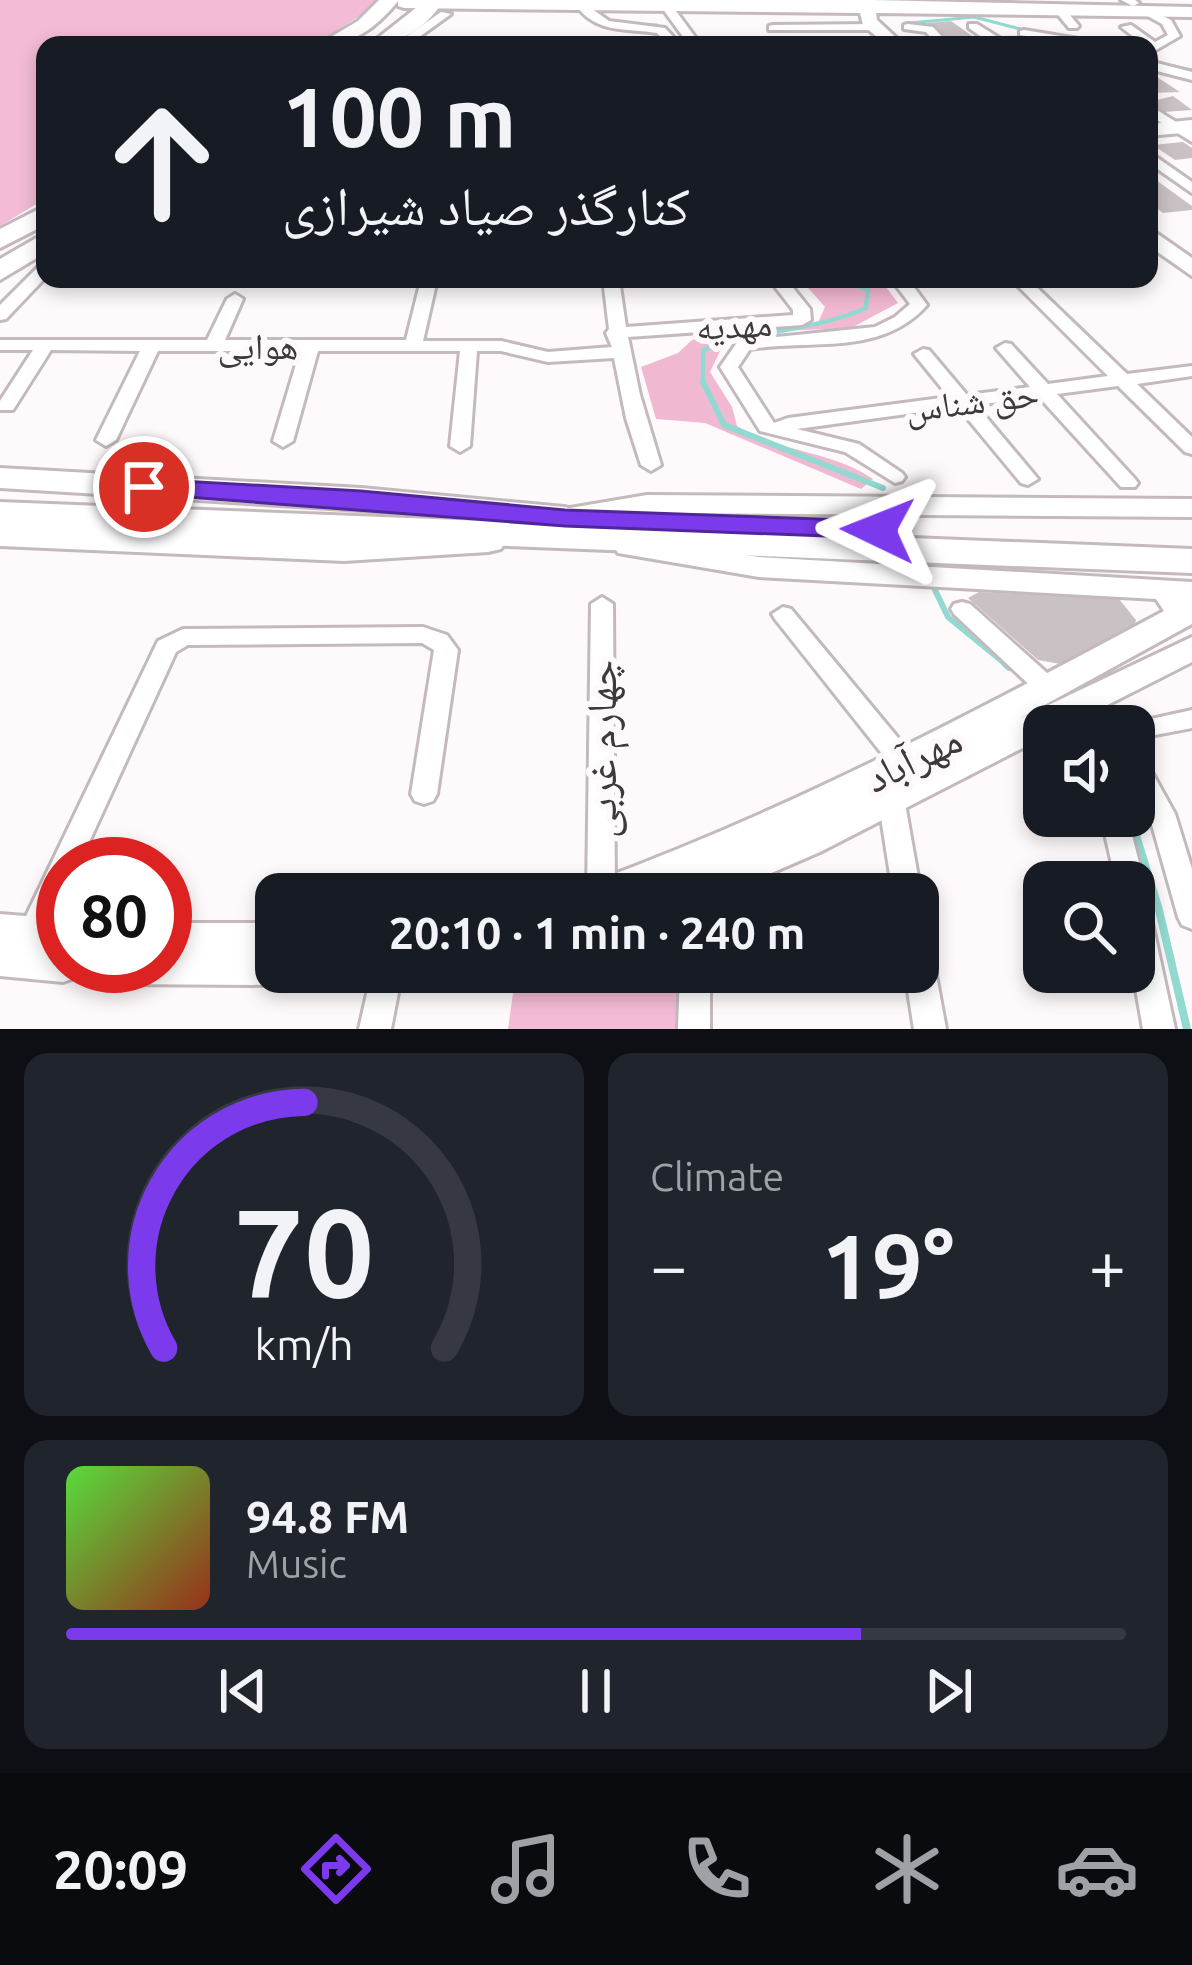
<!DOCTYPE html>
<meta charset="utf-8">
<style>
:root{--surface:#171b24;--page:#20242c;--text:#f1f3f6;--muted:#9ea1a6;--line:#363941;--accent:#7c3aed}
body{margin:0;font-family:Ubuntu,"Noto Naskh Arabic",sans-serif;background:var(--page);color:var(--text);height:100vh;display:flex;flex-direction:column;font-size:45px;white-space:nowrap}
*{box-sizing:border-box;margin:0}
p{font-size:39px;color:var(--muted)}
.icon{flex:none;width:66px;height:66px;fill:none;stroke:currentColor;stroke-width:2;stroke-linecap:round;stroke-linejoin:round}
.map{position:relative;height:1029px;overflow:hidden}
.sheet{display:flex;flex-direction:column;gap:24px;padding:24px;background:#0d0f14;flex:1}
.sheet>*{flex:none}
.hud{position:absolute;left:36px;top:36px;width:1122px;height:252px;border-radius:24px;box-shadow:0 6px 18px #0003;background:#171b24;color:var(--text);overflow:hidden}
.controls{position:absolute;left:1023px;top:705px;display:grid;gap:24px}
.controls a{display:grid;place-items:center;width:132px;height:132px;border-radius:24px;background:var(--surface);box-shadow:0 6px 18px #0003;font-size:60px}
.speed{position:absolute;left:36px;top:837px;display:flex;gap:24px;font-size:60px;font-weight:700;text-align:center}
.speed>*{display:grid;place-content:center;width:156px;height:156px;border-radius:50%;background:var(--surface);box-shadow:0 6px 18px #0003;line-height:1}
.speed .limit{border:18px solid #d22;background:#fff;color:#111}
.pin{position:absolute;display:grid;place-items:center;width:102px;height:102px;color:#fff;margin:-51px;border:6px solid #fff;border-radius:50%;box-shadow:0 3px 12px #0007}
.me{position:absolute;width:132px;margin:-66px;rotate:272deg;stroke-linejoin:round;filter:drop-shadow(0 0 9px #0008)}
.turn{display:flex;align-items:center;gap:42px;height:252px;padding:0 48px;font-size:54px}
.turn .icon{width:156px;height:156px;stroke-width:2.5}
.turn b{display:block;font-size:84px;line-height:102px}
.big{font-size:90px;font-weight:700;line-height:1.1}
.sheet .widget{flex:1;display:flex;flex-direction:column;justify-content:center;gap:18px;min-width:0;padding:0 42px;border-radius:24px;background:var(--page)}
.sheet .dial{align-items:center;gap:0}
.dial svg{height:312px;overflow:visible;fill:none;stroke:var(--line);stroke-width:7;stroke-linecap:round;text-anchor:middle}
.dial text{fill:var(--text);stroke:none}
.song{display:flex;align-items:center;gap:36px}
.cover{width:144px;height:144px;border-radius:18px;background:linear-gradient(135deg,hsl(110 70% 55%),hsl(10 70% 35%))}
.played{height:12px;border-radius:6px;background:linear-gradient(90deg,var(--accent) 75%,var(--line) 75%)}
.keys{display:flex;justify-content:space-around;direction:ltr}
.heat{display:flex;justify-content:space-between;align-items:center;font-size:66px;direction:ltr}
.sheet .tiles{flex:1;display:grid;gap:24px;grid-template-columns:1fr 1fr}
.widget:last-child{grid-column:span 2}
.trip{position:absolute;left:255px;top:873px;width:684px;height:120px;border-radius:24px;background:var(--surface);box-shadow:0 6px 18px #0003;font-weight:700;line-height:120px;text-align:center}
.tabs{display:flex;height:192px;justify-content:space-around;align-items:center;background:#090b0e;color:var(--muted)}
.tabs .icon{width:84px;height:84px}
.tabs .current{color:var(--accent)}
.tabs b{font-size:54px;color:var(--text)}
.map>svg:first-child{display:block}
</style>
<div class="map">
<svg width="1192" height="1029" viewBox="0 0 1192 1029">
<rect width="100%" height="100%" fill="#fefafc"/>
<g fill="#f3bbd5">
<polygon points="0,0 375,0 366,12 313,45 45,45 45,199 0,226"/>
<polygon points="516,972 682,972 681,1029 508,1029"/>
</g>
<path fill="#f1b8d2" d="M800 279H880L898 303 851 328 779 331 723 345 710 372 732 407 737 426C780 453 830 450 873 479L861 489 705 423 656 419 641 367 678 353 692 340 723 331 818 323 825 307Z"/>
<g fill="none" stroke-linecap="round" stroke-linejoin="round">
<g stroke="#92dad1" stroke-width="3">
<polyline points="910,23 974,17 1036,33"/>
<polyline points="622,24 657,25 680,45"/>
<polyline points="1054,39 1079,45"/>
<polyline points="1165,64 1192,70"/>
</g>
<path stroke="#92dad1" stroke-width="4.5" d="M703 385V350C756 330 814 331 866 308L868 289 832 279"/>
<g stroke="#92dad1" stroke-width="6">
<polyline points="703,382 724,425 883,488"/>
<polyline points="935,590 948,617 1008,666"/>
</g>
<g stroke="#92dad1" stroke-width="8">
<polyline points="1005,663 1009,667"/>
<polyline points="1130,816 1159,910 1187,1029"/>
</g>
</g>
<g fill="#cac1c5">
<polygon points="951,21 981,42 957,44 927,23"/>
<polygon points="1149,72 1160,79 1180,92 1151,93"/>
<polygon points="1173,96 1192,110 1164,112 1149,102"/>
<polygon points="1183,142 1192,148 1192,158 1175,160 1153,145"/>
<polygon points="1149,175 1192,206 1192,210 1163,213 1149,203"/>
<polygon points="979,592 1119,599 1136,620 1134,627 1060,664 1038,660 968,598"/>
</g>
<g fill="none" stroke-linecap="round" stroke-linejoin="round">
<defs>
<g id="street">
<polygon points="1121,0 1135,0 1139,3 1133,6"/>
<path d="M581 1 609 21 665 28 679 43 663 45 666 42 657 33C625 28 596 34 575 4Z"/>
<polygon points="662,3 670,3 701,45 689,45 660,5"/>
<polygon points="1057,9 1065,9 1079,26 1077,28 1069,28 1055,11"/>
<polygon points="1148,9 1171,20 1180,36 1149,54 1149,45 1144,45 1121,27 1131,25 1155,42 1168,35 1162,24 1144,14 1144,10"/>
<polygon points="441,12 451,14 408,45 394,45"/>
<polygon points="908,24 933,27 950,45 937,45 926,32 904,29 904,25"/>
<polygon points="969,24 977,24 1001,39 1038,38 1020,35 1020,31 1024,30 1115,45 1041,39 1045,42 1043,45 979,45 987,41 969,28"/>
<polygon points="773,25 874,24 880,27 874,30 769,30 769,26"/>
<polygon points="1149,61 1192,72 1192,80 1149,69"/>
<polygon points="1149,105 1192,132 1192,142 1149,115"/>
<polygon points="1149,152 1192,182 1192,193 1149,163"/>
<polygon points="45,264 45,278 6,319 0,320 0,305 39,266"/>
<polygon points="428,279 436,284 423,341 501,341 548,352 612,347 606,333 609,329 603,279 619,279 626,327 793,315 793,310 769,279 786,279 810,309 811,320 802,325 628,337 640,395 661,465 651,471 641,465 626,418 614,358 548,362 501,351 477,351 470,446 460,452 450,446 460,351 318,351 293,441 283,447 273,441 300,351 158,351 116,440 106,446 96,440 140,351 51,350 13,410 0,410 0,401 33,350 0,350 0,340 207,340 227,299 235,294 243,299 225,340 406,340 420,284"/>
<path d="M891 279H908L927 305C881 357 811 339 750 349L738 367 774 423 788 418 949 397 914 354 923 349 929 350 967 395 1030 387 996 348 1005 343 1011 344 1048 384 1108 376 1011 279H1028L1127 374 1192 366V376L1137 384 1192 437V454L1185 452 1118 386 1057 394 1135 479 1138 483 1135 487H1121L1039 397 976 405 1038 479 1028 485 1021 483 958 407 797 429 859 444 902 473 905 477 902 481 895 483 845 452 760 431 720 367 738 341 875 327 895 317 910 304Z"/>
<polygon points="602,597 613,604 615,894 587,894 591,604"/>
<polygon points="962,602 970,604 1057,682 1060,688 1057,694 1039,694 954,614 951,609 954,604"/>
<polygon points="783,607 791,609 913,756 917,763 913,770 904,772 895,770 775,619 772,614"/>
<polygon points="423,627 447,635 458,650 437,794 433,801 424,804 415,801 411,794 434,650 422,643 188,645 176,652 79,864 63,864 63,899 42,943 32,947 22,943 17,935 158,641 183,629"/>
<polygon points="1090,692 1099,694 1124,725 1192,710 1192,728 1134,739 1134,726 1098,726 1078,700 1081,694"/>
<polygon points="1134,754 1143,756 1175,814 1192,869 1192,929 1182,925 1178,917 1149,814 1134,787"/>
<polygon points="891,788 900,791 904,798 921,894 918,900 918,894 893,894 878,798 882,791"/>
<polygon points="1101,816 1127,816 1144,882 1140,890 1134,892 1134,882 1116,882"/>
<polygon points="1134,893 1144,896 1148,904 1175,1029 1143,1029 1133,972"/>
<polygon points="918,947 928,950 933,959 946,1029 914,1029 905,972 918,972"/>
<polygon points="372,972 402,972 391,1029 359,1029"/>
<polygon points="680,972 710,972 710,1029 678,1029"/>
</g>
<g id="secondary">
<polygon points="398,0 872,0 1192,7 1192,17 876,13 877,20 904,45 886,45 863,25 860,13 404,8 398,6"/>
<polygon points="1192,120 1192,132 1149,136 1149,124"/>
<polygon points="1149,228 1192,258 1192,276 1149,246"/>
<polygon points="647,495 1192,499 1192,517 647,513 564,527 549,518 564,509"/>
<path d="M629 537 759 557 1192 582V624L1019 719 1192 637V662L1066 726H1044V737L820 852 723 894H663L666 887 649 894H584L590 883C790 810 977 711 1164 611L1156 599 759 577 618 553 614 546Z"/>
<polygon points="0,914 63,919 63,966 83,966 78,977 63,982 0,976"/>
<polygon points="165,923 276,923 276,972 295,972 291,980 276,985 113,984 98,979 92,966 165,966"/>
</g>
<g id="primary">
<path d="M379 0H399C376 28 354 45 317 45L358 21Z"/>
<path d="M426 0H444C427 27 400 45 369 45Z"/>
<polygon points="45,206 45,225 0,248 0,229"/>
<polygon points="45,233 45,253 0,280 0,259"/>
<polygon points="0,468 361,488 564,507 577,510 582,518 577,526 564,529 361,510 0,488"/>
<polygon points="0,524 344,539 488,530 501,533 506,541 501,549 488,552 344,561 0,546"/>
</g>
<polygon id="highway" points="0,502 1192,549 1192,573 0,526"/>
</defs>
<use href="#street" stroke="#c4babe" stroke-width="6"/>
<use href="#secondary" stroke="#c4babe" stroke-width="6"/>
<use href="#primary" stroke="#c4babe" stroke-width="6"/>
<use href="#highway" stroke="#c4babe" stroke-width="6"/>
<use href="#street" fill="#fff" fill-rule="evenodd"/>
<use href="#secondary" fill="#fff" fill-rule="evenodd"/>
<use href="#primary" fill="#fff" fill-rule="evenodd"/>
<use href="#highway" fill="#fff" fill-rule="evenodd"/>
</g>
<polygon fill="#7c3aed" stroke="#51269a" stroke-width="3" points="144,479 361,491 565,510 878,521 892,530 878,538 565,526 135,493 131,487 135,482"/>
<g text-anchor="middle" stroke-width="12" stroke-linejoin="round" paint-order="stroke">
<g font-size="36" fill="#3e3a3c" stroke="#fefafc">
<text transform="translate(734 325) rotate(-3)" y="13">مهدیه</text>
<text x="258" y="359">هوایی</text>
<text transform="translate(972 401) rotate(-7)" y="13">حق شناس</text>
</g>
<g font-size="42" fill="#3e3a3c" stroke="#fefafc">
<text transform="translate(601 749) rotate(-90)" y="15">چهارم غربی</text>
<text transform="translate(913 758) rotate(-26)" y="15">مهرآباد</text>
</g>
</g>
</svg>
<div class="controls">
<a><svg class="icon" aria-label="sound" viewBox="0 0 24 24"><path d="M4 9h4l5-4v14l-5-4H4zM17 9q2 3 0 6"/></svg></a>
<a><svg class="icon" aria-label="search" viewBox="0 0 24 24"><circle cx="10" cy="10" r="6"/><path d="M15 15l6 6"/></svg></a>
</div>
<div class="speed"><div class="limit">80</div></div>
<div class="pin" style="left:144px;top:487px;background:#d93025"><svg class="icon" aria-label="arrive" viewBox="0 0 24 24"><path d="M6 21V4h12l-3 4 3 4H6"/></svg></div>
<svg class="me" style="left:878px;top:530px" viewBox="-20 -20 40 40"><path d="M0-17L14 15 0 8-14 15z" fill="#7c3aed" stroke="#fff" stroke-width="4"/></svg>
<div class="trip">20:10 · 1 min · 240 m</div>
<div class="hud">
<div class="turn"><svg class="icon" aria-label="ahead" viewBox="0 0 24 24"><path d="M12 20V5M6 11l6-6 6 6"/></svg><div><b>100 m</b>کنارگذر صیاد شیرازی</div></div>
</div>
</div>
<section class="sheet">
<div class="tiles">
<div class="widget dial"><svg viewBox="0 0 100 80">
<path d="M14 69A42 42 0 1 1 86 69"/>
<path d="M14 69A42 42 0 0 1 50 6" stroke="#7c3aed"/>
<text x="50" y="56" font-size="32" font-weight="700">70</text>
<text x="50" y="72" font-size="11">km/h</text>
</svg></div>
<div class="widget"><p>Climate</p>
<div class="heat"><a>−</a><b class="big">19°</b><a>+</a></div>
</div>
<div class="widget">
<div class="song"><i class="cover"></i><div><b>94.8 FM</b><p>Music</p></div></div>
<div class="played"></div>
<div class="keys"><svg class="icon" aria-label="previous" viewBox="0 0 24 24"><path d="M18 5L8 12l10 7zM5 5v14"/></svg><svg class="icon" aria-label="pause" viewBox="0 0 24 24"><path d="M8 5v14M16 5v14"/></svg><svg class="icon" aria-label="next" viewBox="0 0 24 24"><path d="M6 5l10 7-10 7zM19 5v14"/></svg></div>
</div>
</div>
</section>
<nav class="tabs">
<b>20:09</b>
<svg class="icon current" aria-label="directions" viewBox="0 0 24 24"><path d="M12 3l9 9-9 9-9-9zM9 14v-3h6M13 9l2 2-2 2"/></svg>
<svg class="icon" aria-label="music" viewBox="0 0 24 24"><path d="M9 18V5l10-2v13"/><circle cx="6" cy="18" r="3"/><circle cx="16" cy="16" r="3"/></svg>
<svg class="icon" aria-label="phone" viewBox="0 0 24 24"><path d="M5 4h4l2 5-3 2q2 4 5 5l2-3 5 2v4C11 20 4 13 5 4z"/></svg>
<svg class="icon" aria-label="climate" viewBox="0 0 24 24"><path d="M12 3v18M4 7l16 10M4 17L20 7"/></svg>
<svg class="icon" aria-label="car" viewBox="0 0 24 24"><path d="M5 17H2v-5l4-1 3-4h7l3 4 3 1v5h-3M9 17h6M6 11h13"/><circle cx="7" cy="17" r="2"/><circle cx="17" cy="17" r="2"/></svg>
</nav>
